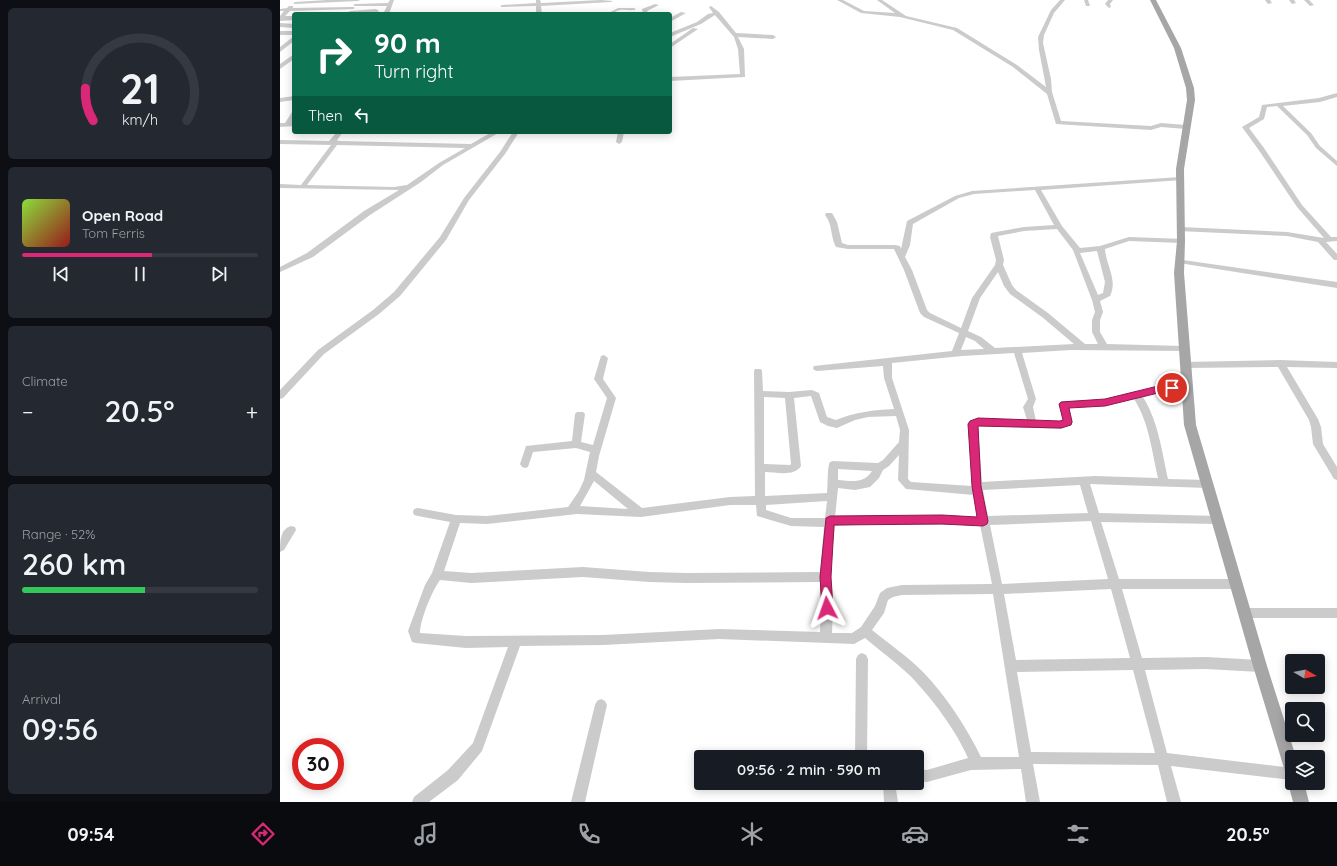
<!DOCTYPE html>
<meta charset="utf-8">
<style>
:root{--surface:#171b24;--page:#242831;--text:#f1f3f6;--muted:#9ea1a6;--line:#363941;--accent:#db2777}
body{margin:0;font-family:Quicksand,sans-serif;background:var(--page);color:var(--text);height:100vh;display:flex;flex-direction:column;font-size:15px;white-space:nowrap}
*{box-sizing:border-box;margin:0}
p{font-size:13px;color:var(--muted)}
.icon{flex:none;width:22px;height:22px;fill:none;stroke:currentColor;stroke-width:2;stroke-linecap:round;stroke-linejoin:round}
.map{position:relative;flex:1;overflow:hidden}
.sheet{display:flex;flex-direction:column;gap:8px;padding:8px;background:#0d0f14;width:280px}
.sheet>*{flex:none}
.guide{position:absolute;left:12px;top:12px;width:380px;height:122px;border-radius:4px;box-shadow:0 2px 10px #0003;background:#0b6e4f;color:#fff;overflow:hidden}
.needle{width:26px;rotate:99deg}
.controls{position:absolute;left:1005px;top:654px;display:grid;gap:8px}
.controls a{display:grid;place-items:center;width:40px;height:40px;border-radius:4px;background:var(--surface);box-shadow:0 2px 10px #0003;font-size:20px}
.speed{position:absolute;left:12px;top:738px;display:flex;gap:8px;font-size:20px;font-weight:700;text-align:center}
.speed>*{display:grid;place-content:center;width:52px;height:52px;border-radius:50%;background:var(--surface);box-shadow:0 2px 10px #0003;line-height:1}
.speed .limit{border:6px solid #d22;background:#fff;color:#111}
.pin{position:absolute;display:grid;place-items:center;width:34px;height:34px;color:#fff;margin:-17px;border:2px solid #fff;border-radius:50%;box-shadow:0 1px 4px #0007}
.me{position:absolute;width:44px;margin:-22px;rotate:356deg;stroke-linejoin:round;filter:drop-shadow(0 0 3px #0008)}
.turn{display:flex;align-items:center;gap:14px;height:84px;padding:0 16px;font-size:18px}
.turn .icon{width:52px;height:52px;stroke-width:2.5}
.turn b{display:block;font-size:28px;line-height:34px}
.then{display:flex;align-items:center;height:38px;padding:0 16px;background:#0003;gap:8px;font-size:15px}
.big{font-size:30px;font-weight:600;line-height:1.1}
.sheet .tile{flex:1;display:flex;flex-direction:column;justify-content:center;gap:6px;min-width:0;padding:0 14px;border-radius:6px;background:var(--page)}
.sheet .dial{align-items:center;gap:0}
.dial svg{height:104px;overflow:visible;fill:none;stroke:var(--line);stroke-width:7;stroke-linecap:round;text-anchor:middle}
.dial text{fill:var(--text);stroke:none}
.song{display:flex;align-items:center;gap:12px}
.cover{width:48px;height:48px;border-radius:6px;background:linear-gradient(135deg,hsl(90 70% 55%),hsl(0 70% 35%))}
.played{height:4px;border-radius:2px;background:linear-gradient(90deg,var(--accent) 55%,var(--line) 55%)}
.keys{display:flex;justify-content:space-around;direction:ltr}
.heat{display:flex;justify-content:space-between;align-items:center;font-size:22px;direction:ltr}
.charge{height:6px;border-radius:3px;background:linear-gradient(90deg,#34c759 52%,var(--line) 0)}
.trip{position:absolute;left:414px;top:750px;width:230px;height:40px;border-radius:4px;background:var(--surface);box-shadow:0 2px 10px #0003;font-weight:600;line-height:40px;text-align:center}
.menu{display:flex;height:64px;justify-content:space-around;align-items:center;background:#090b0e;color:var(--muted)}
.menu .icon{width:28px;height:28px}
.menu .current{color:var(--accent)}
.menu b{font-size:18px;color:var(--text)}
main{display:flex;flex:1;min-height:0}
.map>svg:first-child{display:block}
</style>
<main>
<section class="sheet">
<div class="tile dial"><svg viewBox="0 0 100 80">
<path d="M14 69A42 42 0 1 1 86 69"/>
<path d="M14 69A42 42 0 0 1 8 44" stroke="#db2777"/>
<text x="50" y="56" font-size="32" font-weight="700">21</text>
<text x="50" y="72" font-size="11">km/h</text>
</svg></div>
<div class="tile">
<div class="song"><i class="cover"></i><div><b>Open Road</b><p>Tom Ferris</p></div></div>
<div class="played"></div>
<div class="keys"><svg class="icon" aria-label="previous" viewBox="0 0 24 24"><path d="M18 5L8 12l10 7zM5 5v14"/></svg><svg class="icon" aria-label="pause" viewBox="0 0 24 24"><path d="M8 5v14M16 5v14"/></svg><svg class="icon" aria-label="next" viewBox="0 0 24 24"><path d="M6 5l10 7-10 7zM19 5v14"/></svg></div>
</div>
<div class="tile"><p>Climate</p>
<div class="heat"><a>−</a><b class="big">20.5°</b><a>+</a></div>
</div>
<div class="tile"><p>Range · 52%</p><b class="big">260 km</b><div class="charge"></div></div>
<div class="tile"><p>Arrival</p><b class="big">09:56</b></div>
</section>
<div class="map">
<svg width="1057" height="802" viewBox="0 0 1057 802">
<rect width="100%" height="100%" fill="#fff"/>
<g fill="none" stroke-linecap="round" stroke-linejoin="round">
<g fill="#cbcbcb" fill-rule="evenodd">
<polygon points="47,0 80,0 78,1 15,4 13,3 15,2"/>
<polygon points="110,0 114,0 109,14 103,14 107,6 75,6 73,5 75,4 108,3"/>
<polygon points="256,0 260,0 261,3 321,0 333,1 331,2 261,6 262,14 256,14 256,6 222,7 220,6 222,5 256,3"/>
<polygon points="557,0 563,0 584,11 615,13 597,0 602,0 626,16 677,28 737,65 766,87 759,50 758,37 771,10 780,0 785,0 774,13 764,35 763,43 771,79 772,92 781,121 871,126 881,123 906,125 909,127 906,129 881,127 871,130 776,124 767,94 733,67 673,30 620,17 581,13"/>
<polygon points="804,0 808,0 810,6 806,6"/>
<polygon points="828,0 833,0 830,4 831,7 829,8 825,4"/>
<polygon points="985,0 990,0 992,3 988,4"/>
<polygon points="1009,0 1014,0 1016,3 1012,4"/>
<polygon points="1024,0 1029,0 1034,5 1030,6"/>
<polygon points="375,4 379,5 367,11 369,14 363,14 362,9"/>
<polygon points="9,6 13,6 13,8 73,7 75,8 73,9 10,11 5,16 14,16 14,20 0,21 0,16 4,11 0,11 0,9 7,8"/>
<polygon points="431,6 439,12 456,33 493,35 496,37 493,39 458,37 464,49 465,77 390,81 390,77 460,74 458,49 454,37 435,15 421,24 390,37 390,33 417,22 428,14 433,13 429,7"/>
<path d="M338 8H354L356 9C351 12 346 9 340 10 335 11 333 14 327 14Z"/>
<polygon points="96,9 99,11 98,12 77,14 67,13 70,11"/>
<polygon points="401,12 406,13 390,22 390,18"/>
<polygon points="0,23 14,24 14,28 0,27"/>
<polygon points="413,28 418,29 390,48 390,44"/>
<rect x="0" y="31" width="14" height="4"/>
<polygon points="14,36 14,41 0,52 0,47"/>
<polygon points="14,54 14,59 0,69 0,64"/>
<polygon points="1057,93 1057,97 1040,102 1003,106 1031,133 1040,146 1057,161 1057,166 1036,148 1027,135 997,106 987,107 984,119 969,128 984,148 1022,205 1051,237 1057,237 1057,241 1046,242 1057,254 1057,260 1054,260 1038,242 1007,236 898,231 897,229 901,227 1007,232 1044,238 1017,207 978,149 962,127 979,117 982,105 1039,98"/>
<polygon points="14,96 14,100 0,102 0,98"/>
<polygon points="14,111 14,118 12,122 14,122 14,126 0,127 0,123 5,123 12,112"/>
<path d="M57 132H63L57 140 59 141 191 144 212 132H220L163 165 141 182 90 215 33 257 0 272V267L27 253 84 211 119 190 0 188V184L21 185 51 145 0 144V140L49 141ZM57 145 185 148 159 163 127 185 114 187 27 185Z"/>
<polygon points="233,132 239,132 225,154 189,200 166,240 120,296 99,314 44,354 3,398 0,399 0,390 38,350 93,310 114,292 160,237 184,198 220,152"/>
<polygon points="338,132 344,132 342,142 339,144 336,142"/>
<path d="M900 177 903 179 902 180 761 190 782 226 800 248 820 246 849 237 904 239 905 241 901 243 849 241 825 249C826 265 838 280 830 296L820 301 823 312 820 320V332L827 344 903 346 907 349 906 351 791 350 742 353 756 399 753 407 756 421H780L783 420 779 404 781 402 784 401 825 400 878 387 906 384 909 385 910 387 906 390 878 393 863 397C878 421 882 451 888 479L928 480 931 481 933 484 931 487 928 488 810 484 819 513 938 516 942 517 943 520 942 523 938 524 821 522 839 579H956L960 580 961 584 960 588 956 589H842L862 658 926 657 980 660 984 662 986 666 984 670 980 672 926 669 865 670 887 753 1012 768V780L891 766 901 802H887L878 765 753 764 760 802H746L741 769 691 770 647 782 637 781V769L647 770 688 758C676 731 656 704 636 682 623 667 600 651 585 638L574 644 439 639 323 645 240 646 202 751 178 780 149 802H132L134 797 168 770 193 743 228 647 186 648 136 643 132 642 128 631 145 585 152 573 170 522 138 516 134 515 133 512 134 509 138 508 176 515 207 516 288 507 299 491 304 480 310 452 296 448 253 452 248 467 245 468 242 467 240 464 246 446 292 441 295 414 297 412H303L305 414 301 442 313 445 327 398 314 379 321 356 324 355 328 358 323 379 336 398 319 456 316 472 362 508 450 497 475 496 474 371 475 369H481L482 371 483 391 509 392 532 390 539 393 547 417 556 420C576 412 593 410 614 409L604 378 603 366 537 371 534 370 533 368 534 366 672 351 679 333 644 317 640 313 624 270 614 249H568L556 247C550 236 553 225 545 215L546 213H552L557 222 562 243 568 245H615L620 246 621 249 627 221 675 196 692 191ZM755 190 774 225 744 227 711 233 710 237 716 260 715 265 692 298 681 328 650 313 647 310 632 270 625 257 630 245 633 224 679 198 694 194ZM777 229 793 250 812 300 815 312 812 320V332L818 344H805L768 313 736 290 732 285 723 265 724 260 718 236 744 231ZM817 251 825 282 823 293 818 295 800 253ZM718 272 724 286 730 294 762 317 794 344 715 348 701 337 688 331 700 298ZM686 337 695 341 704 349 681 350ZM734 353 748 399 743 407 747 420 698 418 690 421 688 424 692 486 631 482 628 479 629 430 612 378V363L682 356ZM531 396 540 422 548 426 557 428 575 420 588 417 616 416 620 430 619 442 603 460 598 463 553 461 550 462C547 467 548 486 547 493L485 496V472C496 472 514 477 521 466L514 398ZM484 397 505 398 511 464 510 465 484 464ZM854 399C869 422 872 452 878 478L815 476 702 482 698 426 781 429 791 425 793 422 789 407 825 406ZM619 455 618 480 626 489 694 495 698 517 599 516 555 517 558 488 575 490 590 487 599 478 603 470 609 466ZM558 469 592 471C584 484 572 481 558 480ZM314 481 348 509 300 506ZM800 485 808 513 708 516 703 490ZM547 501 545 518H511L486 510V505ZM450 505H476L477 516 511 526 544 527 540 572 406 573 369 572 303 567 191 573 164 571 180 523 207 524 297 514 361 517ZM811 521 828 579 722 584 710 525ZM599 524 700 525 712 584 622 585 607 588 600 593 595 606 581 627 572 633H552L553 608 550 577 555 526ZM303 577 369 582 406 583 540 582 541 608 540 632 439 629 323 635 186 636 140 633C140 620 152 591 160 580L191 583ZM831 589 850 658 736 660 724 594ZM713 594 739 757H701C687 728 666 696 644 673 630 658 609 644 592 630L604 613 608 600 613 597 622 595ZM853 670 875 753 751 752 737 672Z"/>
<polygon points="896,259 1057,282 1057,288 899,263 896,263"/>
<polygon points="1000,360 1057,362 1057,368 1007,367 1038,419 1041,427 1043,444 1057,467 1057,480 1054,479 1033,444 1031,427 1029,420 998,367 905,368 901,365 905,362"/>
<path d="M11 526 15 527 16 530 4 550 0 552C0 542 0 529 11 526Z"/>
<polygon points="964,608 1057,608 1057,618 964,618 960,617 958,613 960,609"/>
<polygon points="582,653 586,655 588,659 587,757 575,757 576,659 578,655"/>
<polygon points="321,699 325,701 327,705 305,802 291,802 315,705 317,701"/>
<polygon points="603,783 615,783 618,802 604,802"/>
</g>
<g fill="#a6a6a6" fill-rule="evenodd">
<polygon points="870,0 876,0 901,48 914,88 915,100 904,169 905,241 904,273 916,425 987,666 1016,757 1012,757 1012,776 1006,774 1004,768 973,666 904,425 894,273 897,241 896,169 907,100 906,88 894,48"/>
<polygon points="1010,777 1012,777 1012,783 1024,783 1029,802 1013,802 1008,783"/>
</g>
</g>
<polygon fill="#db2777" stroke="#8e194d" points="892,385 896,388 895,391 878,393 825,406 789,408 792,422 791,425 781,428 698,426 701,486 708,521 707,524 703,526 662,524 554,525 551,577 553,608 551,612 547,613 543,612 542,608 540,577 546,518 550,516 662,515 697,517 692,486 688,424 690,421 698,418 780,421 783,420 779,404 781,402 825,399 878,386"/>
</svg>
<div class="controls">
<a><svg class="needle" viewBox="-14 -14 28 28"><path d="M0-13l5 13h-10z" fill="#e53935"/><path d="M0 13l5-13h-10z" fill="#9ea1a6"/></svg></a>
<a><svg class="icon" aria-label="search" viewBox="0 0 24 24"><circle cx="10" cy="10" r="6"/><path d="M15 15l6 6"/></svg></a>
<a><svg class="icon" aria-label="layers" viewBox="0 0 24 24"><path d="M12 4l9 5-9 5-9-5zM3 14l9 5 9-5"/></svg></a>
</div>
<div class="speed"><div class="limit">30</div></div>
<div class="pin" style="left:892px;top:388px;background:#d93025"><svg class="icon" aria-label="arrive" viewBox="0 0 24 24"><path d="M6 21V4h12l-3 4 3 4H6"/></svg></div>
<svg class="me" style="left:547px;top:608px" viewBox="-20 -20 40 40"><path d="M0-17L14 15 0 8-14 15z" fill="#db2777" stroke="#fff" stroke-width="4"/></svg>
<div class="trip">09:56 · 2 min · 590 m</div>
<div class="guide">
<div class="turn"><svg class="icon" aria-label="right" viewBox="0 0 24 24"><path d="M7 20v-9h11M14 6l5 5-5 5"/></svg><div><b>90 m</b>Turn right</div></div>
<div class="then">Then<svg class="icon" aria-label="left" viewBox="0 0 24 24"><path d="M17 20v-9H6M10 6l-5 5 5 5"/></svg></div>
</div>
</div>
</main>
<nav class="menu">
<b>09:54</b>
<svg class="icon current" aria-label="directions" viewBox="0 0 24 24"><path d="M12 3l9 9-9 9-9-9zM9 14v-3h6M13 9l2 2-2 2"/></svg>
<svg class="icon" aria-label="music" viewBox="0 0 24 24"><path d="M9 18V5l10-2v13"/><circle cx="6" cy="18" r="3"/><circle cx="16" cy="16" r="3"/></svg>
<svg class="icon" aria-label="phone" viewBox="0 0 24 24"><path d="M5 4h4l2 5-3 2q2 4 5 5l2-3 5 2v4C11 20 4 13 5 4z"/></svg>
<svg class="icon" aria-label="climate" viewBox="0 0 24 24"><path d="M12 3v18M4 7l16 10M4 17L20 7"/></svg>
<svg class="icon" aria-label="car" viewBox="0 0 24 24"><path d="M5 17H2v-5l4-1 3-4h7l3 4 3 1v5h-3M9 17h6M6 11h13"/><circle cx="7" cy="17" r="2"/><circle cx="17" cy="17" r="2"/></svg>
<svg class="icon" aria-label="filters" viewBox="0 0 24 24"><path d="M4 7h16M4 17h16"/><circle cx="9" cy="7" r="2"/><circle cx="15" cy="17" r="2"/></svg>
<b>20.5°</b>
</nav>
